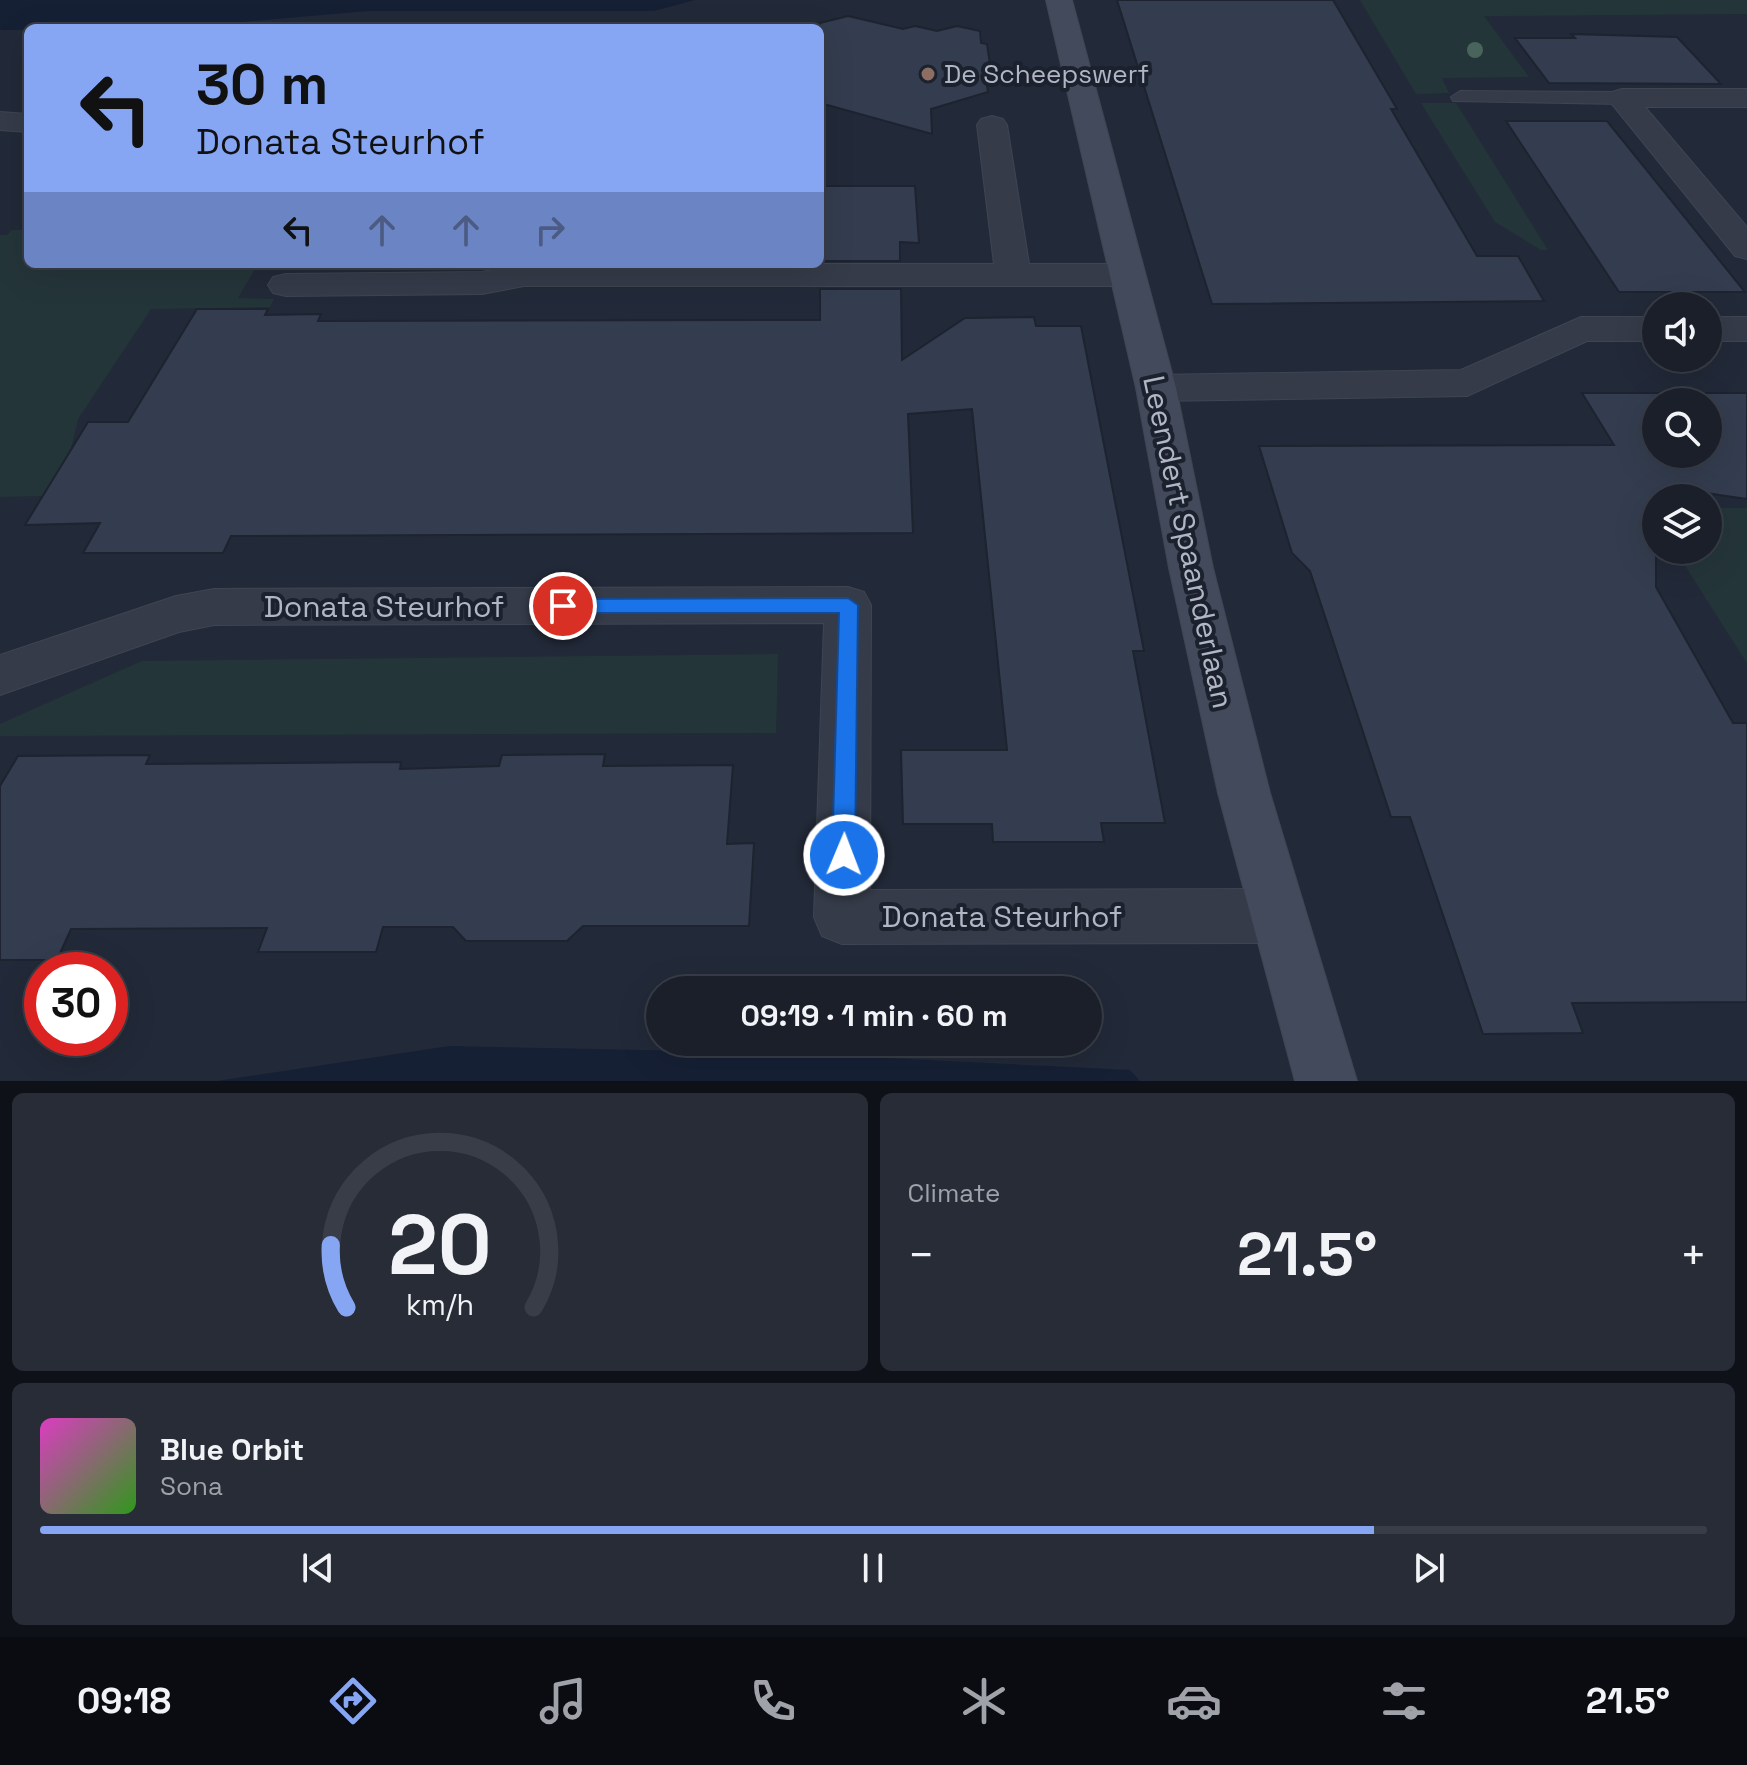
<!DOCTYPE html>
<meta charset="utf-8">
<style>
:root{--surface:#1a1f2a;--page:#272c36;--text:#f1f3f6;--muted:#9fa2a8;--line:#383d47;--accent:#86a6f4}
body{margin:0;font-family:"Space Grotesk",sans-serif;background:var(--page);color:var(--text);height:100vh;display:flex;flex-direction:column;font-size:30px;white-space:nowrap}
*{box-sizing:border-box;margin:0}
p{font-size:26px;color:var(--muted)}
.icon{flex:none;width:44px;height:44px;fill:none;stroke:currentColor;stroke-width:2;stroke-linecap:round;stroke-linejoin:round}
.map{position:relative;height:1081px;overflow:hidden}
.side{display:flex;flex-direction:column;gap:12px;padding:12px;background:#0e1117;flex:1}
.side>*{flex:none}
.banner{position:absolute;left:24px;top:24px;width:800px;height:244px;border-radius:12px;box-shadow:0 8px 32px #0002,0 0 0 2px var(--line);background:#86a6f4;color:#111;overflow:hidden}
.controls{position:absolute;left:1642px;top:292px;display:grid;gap:16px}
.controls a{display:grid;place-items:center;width:80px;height:80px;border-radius:50%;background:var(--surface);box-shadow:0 8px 32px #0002,0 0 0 2px var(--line);font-size:40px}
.speed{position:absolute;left:24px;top:952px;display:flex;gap:16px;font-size:40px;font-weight:700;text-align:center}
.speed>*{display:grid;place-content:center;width:104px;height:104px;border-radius:50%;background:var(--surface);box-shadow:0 8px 32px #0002,0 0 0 2px var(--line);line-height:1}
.speed .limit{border:12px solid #d22;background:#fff;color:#111}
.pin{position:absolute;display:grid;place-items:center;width:68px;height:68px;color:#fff;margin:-34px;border:4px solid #fff;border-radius:50%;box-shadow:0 2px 8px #0007}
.me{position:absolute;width:88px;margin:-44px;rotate:1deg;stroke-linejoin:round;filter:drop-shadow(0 0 6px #0008)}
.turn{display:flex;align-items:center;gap:28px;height:168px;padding:0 40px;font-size:36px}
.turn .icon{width:104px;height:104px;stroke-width:2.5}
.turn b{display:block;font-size:56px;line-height:68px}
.lanes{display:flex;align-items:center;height:76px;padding:0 40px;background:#0003;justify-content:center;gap:40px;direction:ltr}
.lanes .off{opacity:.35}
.big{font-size:60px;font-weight:800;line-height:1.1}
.side .card{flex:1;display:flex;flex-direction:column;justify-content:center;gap:12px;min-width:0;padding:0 28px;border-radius:12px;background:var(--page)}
.side .dial{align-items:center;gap:0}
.dial svg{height:208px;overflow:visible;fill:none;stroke:var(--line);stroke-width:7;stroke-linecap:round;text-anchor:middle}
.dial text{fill:var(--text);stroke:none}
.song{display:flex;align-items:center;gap:24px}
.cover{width:96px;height:96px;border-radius:12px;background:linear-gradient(135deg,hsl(310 70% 55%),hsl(110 70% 35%))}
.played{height:8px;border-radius:4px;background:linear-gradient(90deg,var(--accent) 80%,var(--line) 80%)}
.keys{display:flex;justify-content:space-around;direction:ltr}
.heat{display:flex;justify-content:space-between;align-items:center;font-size:44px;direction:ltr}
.side .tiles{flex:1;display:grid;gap:12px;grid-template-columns:1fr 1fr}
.card:last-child{grid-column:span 2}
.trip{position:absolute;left:646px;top:976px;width:456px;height:80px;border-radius:40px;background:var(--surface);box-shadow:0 8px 32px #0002,0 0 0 2px var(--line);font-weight:800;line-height:80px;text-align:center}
.tab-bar{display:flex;height:128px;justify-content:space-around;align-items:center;background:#0a0c11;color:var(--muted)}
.tab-bar .icon{width:56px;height:56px}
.tab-bar .active{color:var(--accent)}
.tab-bar b{font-size:36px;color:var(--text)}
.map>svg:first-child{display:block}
</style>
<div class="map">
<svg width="1747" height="1081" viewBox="0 0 1747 1081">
<rect width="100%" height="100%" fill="#222938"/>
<g fill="#243539">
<polygon points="1360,0 1747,0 1747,14 1484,16 1529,77 1442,78 1449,93 1416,94"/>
<polygon points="1421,103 1456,103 1548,250 1541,250 1495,222"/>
<polygon points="12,230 28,230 28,264 287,264 285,269 255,269 238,298 274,299 270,307 151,309 78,419 69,457 44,496 0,497 0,235 7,235"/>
<polygon points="1708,508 1747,508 1747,663 1675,550 1708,550"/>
<polygon points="778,654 776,733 0,736 0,724 142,661"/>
</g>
<g fill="#162035">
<polygon points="0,0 695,0 654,11 368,11 172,28 0,30"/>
<polygon points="449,1046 785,1053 1130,1070 1140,1081 217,1081"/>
</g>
<g fill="#343d4f" stroke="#1d232f" stroke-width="2" fill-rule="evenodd">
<polygon points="1117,0 1333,0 1397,109 1391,109 1477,256 1518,256 1544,301 1212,304"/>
<polygon points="848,16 903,29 915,26 937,31 957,26 980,31 981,43 987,44 992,78 986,79 988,92 931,109 932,134 820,103 820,23"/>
<polygon points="1571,34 1677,37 1721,84 1549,83 1515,38 1575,38"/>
<polygon points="1506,121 1607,121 1745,292 1619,292"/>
<polygon points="820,186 915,186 919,243 900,242 900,261 820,261"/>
<polygon points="820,289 901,289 902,360 965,318 1034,317 1036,326 1081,326 1144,651 1133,651 1165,823 1101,823 1104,842 993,842 992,824 903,824 901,750 1007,750 972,409 908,414 913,533 231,536 223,553 83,553 100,523 25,525 88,422 128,422 197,309 268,309 265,315 321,314 318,321 820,320"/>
<path d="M1582 393H1747V499L1705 493H1656V587L1733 723H1747V1002L1572 1003 1583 1033 1483 1034 1410 817H1391L1310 571 1292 553 1259 446 1614 445ZM1656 402H1708V454H1656Z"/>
<polygon points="605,754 603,766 733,765 727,844 754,843 749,926 583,926 567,941 466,941 453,927 383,927 376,952 258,952 267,928 71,929 57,960 0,960 0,786 18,756 150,755 146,764 401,762 400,769 499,766 502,755"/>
</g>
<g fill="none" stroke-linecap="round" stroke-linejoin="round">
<defs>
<polygon id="lane" points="1460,91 1622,92 1631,98 1622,104 1453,101 1451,97"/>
<g id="street">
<polygon points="1622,89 1747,89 1747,107 1645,107 1747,227 1747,259 1735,256 1612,104 1607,98 1612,92"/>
<polygon points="0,112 28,114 28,132 0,130"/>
<polygon points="992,116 1003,119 1007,125 1029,264 1127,264 1139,268 1145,275 1139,282 1127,286 524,286 482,294 286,296 273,293 268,285 273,277 286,274 482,272 524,264 994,264 977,125 981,119"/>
<polygon points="1581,317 1656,317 1656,341 1587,341 1467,396 1156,401 1142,397 1136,388 1142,379 1156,375 1461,370"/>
<rect x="1708" y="317" width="39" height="24"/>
<polygon points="848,587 864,592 871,605 870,890 1277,889 1297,897 1305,916 1297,935 1277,943 842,944 822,936 814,917 824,623 214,625 179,632 0,695 0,655 176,596 214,589"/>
</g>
<polygon id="secondary" points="1046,0 1072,0 1176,388 1213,568 1270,793 1357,1081 1295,1081 1218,793 1169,568 1136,388"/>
</defs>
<use href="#lane" stroke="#3f4552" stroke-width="2"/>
<use href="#street" stroke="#3f4552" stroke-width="2"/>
<use href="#secondary" stroke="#3f4552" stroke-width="2"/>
<use href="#lane" fill="#353b49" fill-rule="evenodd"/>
<use href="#street" fill="#353b49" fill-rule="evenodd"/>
<use href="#secondary" fill="#434a5b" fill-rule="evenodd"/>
</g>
<circle fill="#48645b" cx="1475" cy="50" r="8"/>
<polygon fill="#1a73e8" stroke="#114b97" stroke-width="2" points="848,598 858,605 855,855 852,862 844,865 836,862 832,855 839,613 563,613 553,606 563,599"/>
<circle fill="#8d6e63" stroke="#1b212d" stroke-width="3" cx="928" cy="74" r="8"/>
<g text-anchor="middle" stroke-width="8" stroke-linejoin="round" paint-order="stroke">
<g font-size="26" fill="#b0b6c5" stroke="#1b212d" text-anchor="start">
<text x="944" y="83">De Scheepswerf</text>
</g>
<g font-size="30" fill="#b0b6c5" stroke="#1b212d">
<text transform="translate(1188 542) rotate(78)" y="10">Leendert Spaanderlaan</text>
<text x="384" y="617">Donata Steurhof</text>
<text x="1002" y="927">Donata Steurhof</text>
</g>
</g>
</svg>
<div class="controls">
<a><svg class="icon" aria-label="sound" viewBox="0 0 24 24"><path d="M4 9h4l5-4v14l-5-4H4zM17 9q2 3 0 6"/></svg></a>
<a><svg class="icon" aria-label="search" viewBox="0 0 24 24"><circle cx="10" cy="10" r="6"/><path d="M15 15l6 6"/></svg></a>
<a><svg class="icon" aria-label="layers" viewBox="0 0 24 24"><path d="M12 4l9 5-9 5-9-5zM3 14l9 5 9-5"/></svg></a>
</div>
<div class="speed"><div class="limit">30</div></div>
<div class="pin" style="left:563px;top:606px;background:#d93025"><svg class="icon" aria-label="arrive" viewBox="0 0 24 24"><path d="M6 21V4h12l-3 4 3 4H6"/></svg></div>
<svg class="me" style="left:844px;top:855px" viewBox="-20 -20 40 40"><circle r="17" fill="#1a73e8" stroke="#fff" stroke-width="3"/><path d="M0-11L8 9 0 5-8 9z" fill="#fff"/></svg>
<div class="trip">09:19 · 1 min · 60 m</div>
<div class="banner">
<div class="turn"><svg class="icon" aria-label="left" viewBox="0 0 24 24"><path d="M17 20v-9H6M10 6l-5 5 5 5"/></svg><div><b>30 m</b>Donata Steurhof</div></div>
<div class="lanes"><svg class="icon" aria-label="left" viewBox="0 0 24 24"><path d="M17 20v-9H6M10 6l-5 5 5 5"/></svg><svg class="icon off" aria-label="ahead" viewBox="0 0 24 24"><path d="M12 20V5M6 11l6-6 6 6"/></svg><svg class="icon off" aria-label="ahead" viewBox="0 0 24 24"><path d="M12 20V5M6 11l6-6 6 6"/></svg><svg class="icon off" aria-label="right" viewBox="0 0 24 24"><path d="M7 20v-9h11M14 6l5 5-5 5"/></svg></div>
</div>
</div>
<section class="side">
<div class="tiles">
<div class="card dial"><svg viewBox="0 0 100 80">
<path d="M14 69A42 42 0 1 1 86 69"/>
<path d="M14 69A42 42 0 0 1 8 45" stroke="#86a6f4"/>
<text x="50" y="56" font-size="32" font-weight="700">20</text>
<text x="50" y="72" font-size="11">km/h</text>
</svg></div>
<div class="card"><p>Climate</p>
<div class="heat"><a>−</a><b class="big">21.5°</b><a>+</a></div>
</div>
<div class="card">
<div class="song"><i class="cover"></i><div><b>Blue Orbit</b><p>Sona</p></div></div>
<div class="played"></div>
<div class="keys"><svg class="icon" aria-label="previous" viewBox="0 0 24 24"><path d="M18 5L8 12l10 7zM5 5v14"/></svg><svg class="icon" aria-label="pause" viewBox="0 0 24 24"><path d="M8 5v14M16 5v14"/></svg><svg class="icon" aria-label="next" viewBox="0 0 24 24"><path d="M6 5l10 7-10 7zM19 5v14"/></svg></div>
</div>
</div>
</section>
<nav class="tab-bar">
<b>09:18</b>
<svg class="icon active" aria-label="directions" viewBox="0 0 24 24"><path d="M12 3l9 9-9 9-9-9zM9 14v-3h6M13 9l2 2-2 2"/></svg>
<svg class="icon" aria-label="music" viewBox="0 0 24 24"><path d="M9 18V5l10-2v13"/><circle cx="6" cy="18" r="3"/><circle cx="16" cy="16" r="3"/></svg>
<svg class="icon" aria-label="phone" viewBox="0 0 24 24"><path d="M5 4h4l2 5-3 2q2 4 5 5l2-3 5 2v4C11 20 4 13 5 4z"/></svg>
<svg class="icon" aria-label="climate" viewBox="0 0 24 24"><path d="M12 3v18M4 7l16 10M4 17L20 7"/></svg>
<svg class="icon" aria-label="car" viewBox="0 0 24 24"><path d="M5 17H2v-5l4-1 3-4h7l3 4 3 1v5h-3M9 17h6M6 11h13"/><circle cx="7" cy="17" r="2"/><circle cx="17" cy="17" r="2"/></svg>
<svg class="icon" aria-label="filters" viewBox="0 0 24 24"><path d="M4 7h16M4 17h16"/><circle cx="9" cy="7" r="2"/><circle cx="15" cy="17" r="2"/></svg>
<b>21.5°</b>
</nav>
